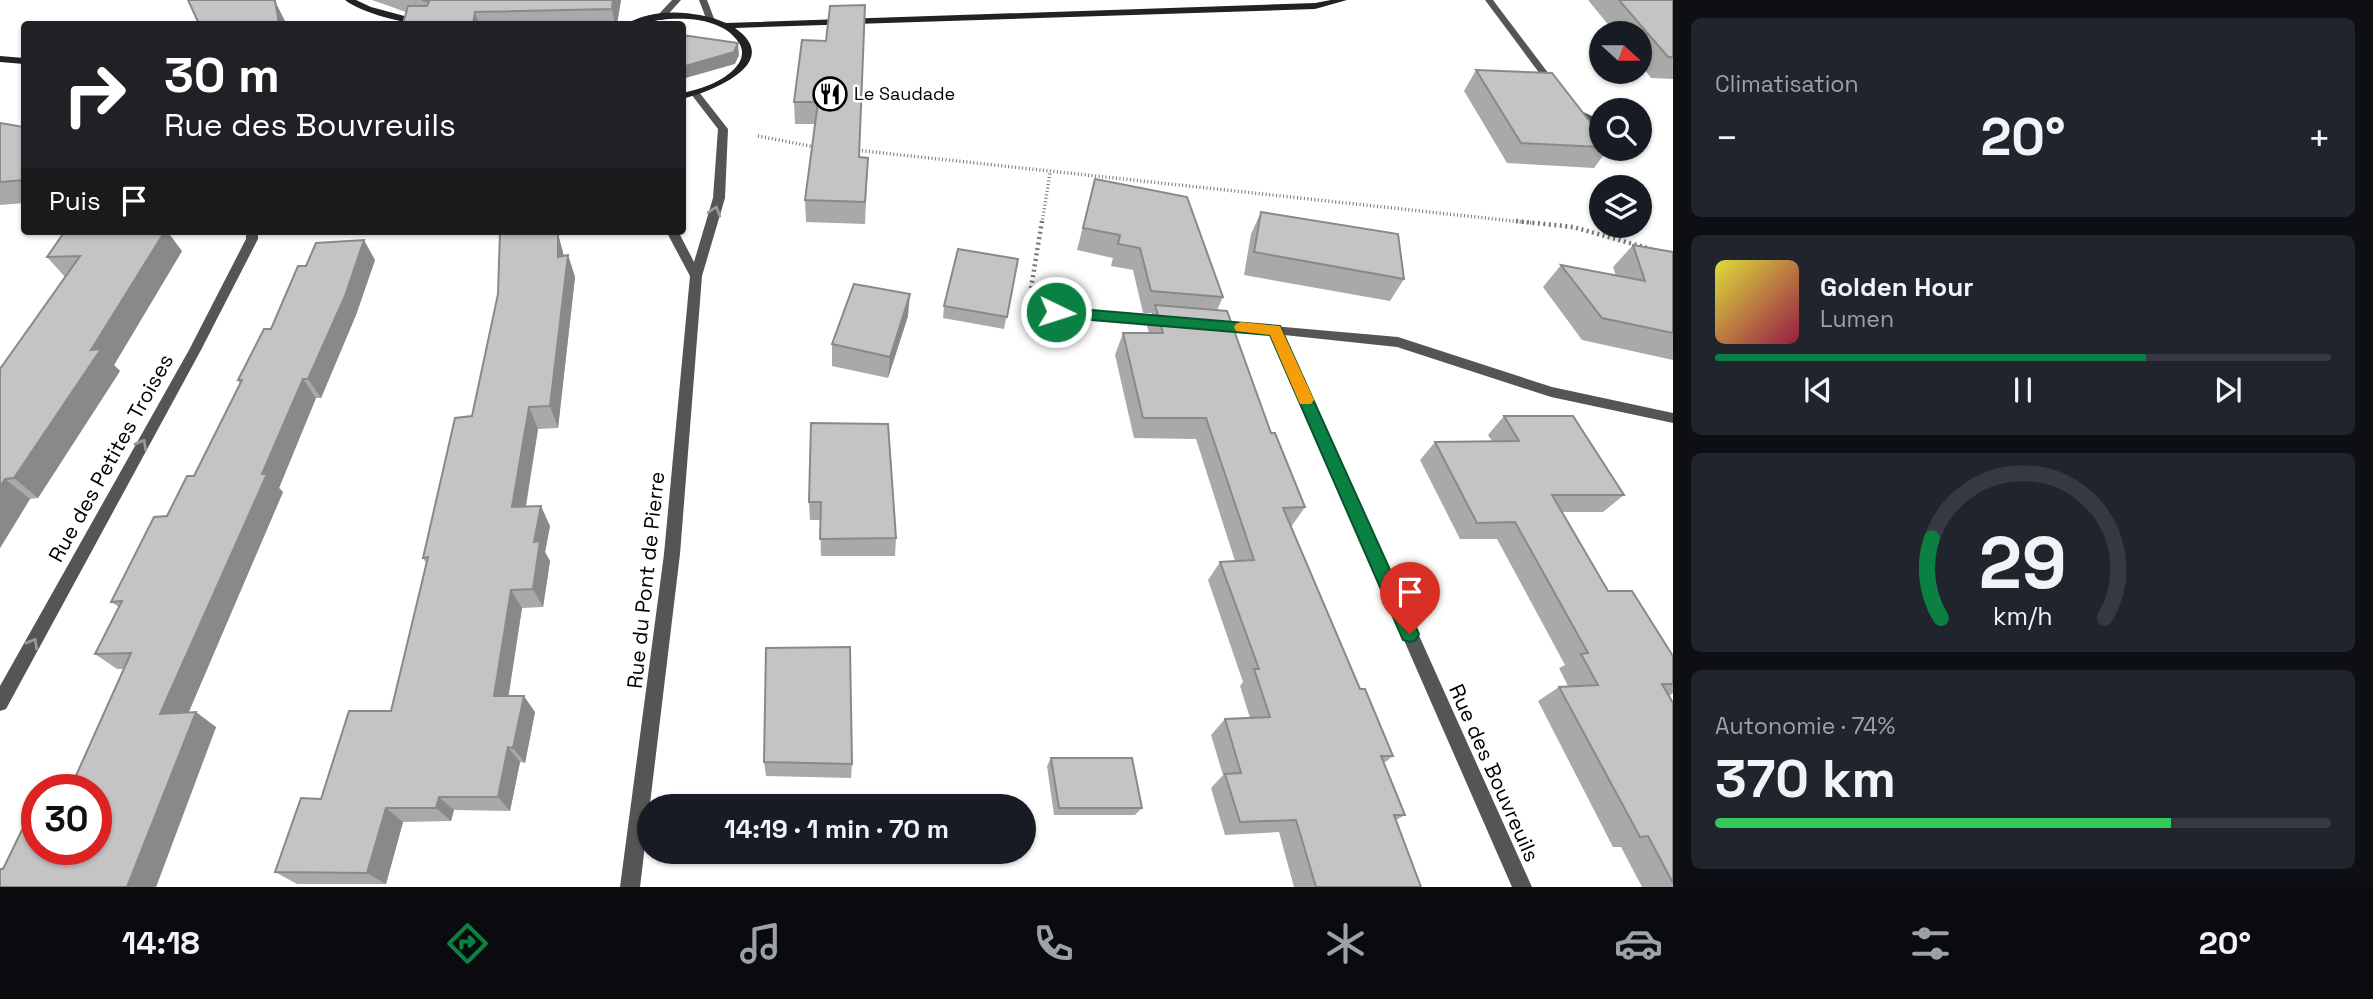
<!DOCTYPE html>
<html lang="fr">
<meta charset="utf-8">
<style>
:root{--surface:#171b24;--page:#20242c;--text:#f1f3f6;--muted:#9ea1a6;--line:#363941;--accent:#0b8043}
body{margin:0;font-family:"Space Grotesk",sans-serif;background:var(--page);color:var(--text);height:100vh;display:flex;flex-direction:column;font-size:26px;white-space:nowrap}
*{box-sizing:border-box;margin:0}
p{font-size:23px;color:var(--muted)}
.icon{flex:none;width:38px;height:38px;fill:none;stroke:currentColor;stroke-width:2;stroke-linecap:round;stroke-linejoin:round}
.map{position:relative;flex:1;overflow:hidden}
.panel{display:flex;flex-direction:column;gap:18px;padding:18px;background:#0d0f14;width:700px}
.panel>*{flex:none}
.hud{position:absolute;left:21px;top:21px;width:665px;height:214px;border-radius:7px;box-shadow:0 2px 5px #0004;background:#202124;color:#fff;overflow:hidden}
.needle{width:46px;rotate:111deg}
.buttons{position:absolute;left:1589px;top:21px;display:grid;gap:14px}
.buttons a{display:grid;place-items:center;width:63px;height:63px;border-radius:50%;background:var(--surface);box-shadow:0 2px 5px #0004;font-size:35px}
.speed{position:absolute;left:21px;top:774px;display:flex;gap:14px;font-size:35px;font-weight:700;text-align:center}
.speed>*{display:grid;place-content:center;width:91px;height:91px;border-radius:50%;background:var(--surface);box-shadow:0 2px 5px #0004;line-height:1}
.speed .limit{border:10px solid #d22;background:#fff;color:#111}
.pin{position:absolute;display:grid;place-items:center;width:60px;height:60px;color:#fff;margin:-72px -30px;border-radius:50% 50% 50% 0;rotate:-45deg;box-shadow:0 0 7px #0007}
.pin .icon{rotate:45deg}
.me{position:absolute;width:77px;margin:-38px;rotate:94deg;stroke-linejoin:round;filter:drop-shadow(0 0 5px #0008)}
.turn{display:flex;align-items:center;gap:24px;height:147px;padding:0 28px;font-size:32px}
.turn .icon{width:91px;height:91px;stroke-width:2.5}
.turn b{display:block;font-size:49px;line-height:60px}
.then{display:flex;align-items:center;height:66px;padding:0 28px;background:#0003;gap:14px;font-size:26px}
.big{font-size:52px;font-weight:700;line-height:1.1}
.panel .widget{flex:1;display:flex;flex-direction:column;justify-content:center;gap:10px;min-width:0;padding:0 24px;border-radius:10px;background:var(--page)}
.panel .dial{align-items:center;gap:0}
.dial svg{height:182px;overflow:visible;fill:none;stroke:var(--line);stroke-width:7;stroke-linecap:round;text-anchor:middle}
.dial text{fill:var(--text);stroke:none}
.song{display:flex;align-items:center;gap:21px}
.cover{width:84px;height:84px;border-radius:10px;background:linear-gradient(135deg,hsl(60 70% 55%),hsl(340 70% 35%))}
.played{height:7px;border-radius:4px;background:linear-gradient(90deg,var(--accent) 70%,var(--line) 70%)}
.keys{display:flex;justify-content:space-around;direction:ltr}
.heat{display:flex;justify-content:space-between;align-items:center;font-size:38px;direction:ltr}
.charge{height:10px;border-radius:5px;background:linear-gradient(90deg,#34c759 74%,var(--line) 0)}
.trip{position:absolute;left:637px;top:794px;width:399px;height:70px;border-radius:35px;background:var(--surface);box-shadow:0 2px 5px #0004;font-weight:700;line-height:70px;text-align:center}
.tab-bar{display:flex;height:112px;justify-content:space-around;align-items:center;background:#090b0e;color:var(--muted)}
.tab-bar .icon{width:49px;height:49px}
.tab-bar .on{color:var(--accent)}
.tab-bar b{font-size:32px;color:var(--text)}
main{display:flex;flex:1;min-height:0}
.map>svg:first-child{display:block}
</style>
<main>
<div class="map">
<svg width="1673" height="887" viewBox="0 0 1673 887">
<rect width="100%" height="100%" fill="#fff"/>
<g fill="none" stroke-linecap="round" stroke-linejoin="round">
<g stroke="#777" stroke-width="3.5" stroke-dasharray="1 2.5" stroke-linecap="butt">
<polyline points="758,136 815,147"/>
<polyline points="855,150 1532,223"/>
<polyline points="1042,223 1050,173"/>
</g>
<g stroke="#777" stroke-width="4.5" stroke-dasharray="2 3.5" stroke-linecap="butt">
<polyline points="1516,221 1573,227 1651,249"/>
<polyline points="1031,288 1042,221"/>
</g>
<g fill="#555" fill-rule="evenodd">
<polygon points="672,0 681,0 663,20 657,20 657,16"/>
<polygon points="699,0 707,0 715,21 714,23 707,21"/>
<polygon points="1485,0 1493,0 1558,86 1558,90 1552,90"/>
<polygon points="696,91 699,92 728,129 725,198 702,276 680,554 640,887 620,887 664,554 690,276 666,231 678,231 694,262 713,198 718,129 691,94"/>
<polygon points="1572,107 1601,120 1601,127 1568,112 1568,108"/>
<polygon points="246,231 258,231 258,239 201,350 6,709 0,711 0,686 189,350 246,239"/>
<polygon points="1056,308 1167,317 1173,321 1167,325 1056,316 1050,312"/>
<polygon points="1215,321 1398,337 1552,387 1673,413 1673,423 1551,397 1397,347 1284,335 1532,887 1512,887 1270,334 1211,328 1209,325 1211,322"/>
</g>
<g fill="#222" fill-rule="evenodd">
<path d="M345 0H356L371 7 434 24C411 26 363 14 345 0Z"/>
<path d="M1331 0H1347L1315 9 735 28C785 63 711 92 682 99V93C702 89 728 80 739 63 743 56 743 49 739 43 723 18 685 17 659 20 648 22 638 25 627 24 654 7 698 11 726 23L1315 3Z"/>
<polygon points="0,56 24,58 24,64 0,62"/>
</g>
</g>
<g fill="#a9a9a9">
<polygon points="372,0 621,0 617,24 403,24 406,12"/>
<polygon points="1588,0 1673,0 1673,79 1651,78 1640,64 1640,33 1615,33"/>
<polygon points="802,40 860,157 868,158 865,224 806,222 805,200 815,124 795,124 794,102"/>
<polygon points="1476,70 1601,136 1601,149 1608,149 1594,168 1507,163 1464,91"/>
<polygon points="0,123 24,127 24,203 0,205"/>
<polygon points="1095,179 1223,297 1217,310 1305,507 1291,527 1360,689 1393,756 1384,763 1405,815 1396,820 1421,887 1294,887 1279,832 1225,835 1211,788 1223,775 1211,735 1225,719 1250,718 1240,686 1243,682 1208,580 1220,562 1235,561 1196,439 1134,438 1115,355 1123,333 1149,333 1147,326 1152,313 1143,313 1133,270 1111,266 1113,258 1077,250"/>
<polygon points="1261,212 1404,279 1390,301 1244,275 1251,234"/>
<polygon points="558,234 564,256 568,255 575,277 558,428 538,429 526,507 550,526 545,552 550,561 543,607 522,608 508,696 535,712 525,763 520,762 510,811 454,810 451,821 403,822 386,884 297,884 275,872 321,799 391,711 426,563 423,558"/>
<polygon points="1633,245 1673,252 1673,360 1582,340 1543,287 1561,265 1616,276 1613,267"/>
<polygon points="182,251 114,365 120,371 38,498 30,499 0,548 0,369 65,277 47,257"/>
<polygon points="1018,259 1004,329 943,318 944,306"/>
<polygon points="375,260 356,315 321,398 316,398 279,488 283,492 188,713 216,727 156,887 0,887 96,849 124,669 117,669 95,654 119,607 111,602 194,476 240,384 238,380 271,329"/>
<polygon points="908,316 888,378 832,366 832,344"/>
<polygon points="1504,416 1624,495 1603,512 1562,512 1608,591 1673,656 1673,693 1669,696 1673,703 1673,887 1642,887 1621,847 1613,847 1538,701 1559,687 1568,686 1559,668 1565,665 1497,539 1460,539 1420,460 1435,442 1492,441 1488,435"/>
<polygon points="888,424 896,538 895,556 821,556 820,520 810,520 809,502"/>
<polygon points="1051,758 1142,808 1135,815 1054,815 1047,766"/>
<polygon points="764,762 852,764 851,778 766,776"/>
</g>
<g fill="#898989">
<polygon points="613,0 621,0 617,24 615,24 612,9"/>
<polygon points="275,1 285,21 286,24 279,24"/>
<polygon points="475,12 479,24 473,24"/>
<polygon points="738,43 739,55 735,64 682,79 682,67"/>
<polygon points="137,231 167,231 182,251 114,365 120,371 38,498 14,478 91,350"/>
<polygon points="558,234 564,257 558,257"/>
<polygon points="364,240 375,260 356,315 321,398 308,379"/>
<polygon points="568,255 575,277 558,428 550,406"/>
<polygon points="910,294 908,316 888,378 890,357"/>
<polygon points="303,379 316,398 279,488 283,492 182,728 160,714 262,474"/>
<polygon points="529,407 538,429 522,527 512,507"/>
<polygon points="5,479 30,499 0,548 0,487"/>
<polygon points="541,506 550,526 545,552 550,561 543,607 533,589 534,542"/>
<polygon points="511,590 522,608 506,713 494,696"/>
<polygon points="524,696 535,712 525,763 513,748"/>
<polygon points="196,712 216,727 156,887 127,887"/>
<polygon points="508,747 520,762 510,811 498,797"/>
<polygon points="439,797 454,810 451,821 436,808"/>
<polygon points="386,808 403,822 386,884 367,873"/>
</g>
<g fill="#c4c4c4" stroke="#898989" stroke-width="2">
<polygon points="188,0 274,0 275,1 279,24 199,24"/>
<polygon points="422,0 613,0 612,9 475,12 473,24 403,24 408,6 427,6 429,2"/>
<polygon points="1619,0 1673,0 1673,57 1668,57"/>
<polygon points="865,5 859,157 868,158 865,202 805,200 818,102 794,102 802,40 826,41 830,6"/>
<polygon points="682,35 738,43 734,52 682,67"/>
<polygon points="1476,70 1552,73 1601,136 1601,147 1521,143"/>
<polygon points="0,123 24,127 24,180 0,182"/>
<polygon points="1095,179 1187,197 1223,297 1151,291 1140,248 1118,244 1120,235 1083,228"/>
<polygon points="1261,212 1398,234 1404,279 1254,252"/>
<polygon points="65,231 165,231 91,350 101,349 14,478 5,479 0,487 0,369 80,256 47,257"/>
<polygon points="500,231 550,231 558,234 558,257 568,255 550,406 529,407 512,507 541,506 534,542 540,541 533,589 511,590 494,696 524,696 513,748 508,747 498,797 439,797 436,808 386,808 367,873 275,872 301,798 321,799 349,711 391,711 428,557 423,558 455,418 472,416 498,294"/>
<polygon points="364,240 345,296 308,379 303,379 262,474 267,474 160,714 196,712 127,887 0,887 0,869 3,869 37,799 37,849 96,849 96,789 70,789 131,653 95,654 122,601 111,602 154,517 167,516 187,476 194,476 242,380 238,380 264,329 271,329 298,266 306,266 316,243"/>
<polygon points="1633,245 1673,252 1673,333 1602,318 1561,265 1645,281"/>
<polygon points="958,249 1018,259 1007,317 944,306"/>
<polygon points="854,284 910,294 890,357 832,344"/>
<polygon points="1155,305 1227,311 1271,433 1275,433 1305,507 1283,508 1360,689 1365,689 1393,756 1381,756 1405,815 1394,815 1421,887 1316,887 1296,820 1240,822 1225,774 1241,773 1225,719 1270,717 1254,669 1259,669 1220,562 1254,560 1206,418 1143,418 1123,333 1163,333"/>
<polygon points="1504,416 1573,416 1624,495 1552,495 1608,591 1632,591 1673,656 1673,684 1662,684 1673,703 1673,883 1648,836 1640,837 1559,687 1598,685 1581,654 1588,653 1515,522 1477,523 1435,442 1519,441"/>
<polygon points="811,423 888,424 896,538 820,539 821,502 809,502"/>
<polygon points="850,647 852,764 764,762 766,648"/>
<polygon points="1051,758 1132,758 1142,808 1059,808"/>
</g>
<defs><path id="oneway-chevron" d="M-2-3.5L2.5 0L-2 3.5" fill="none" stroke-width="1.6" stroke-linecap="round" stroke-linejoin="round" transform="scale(1.75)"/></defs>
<g stroke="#999">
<use href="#oneway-chevron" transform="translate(715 211) rotate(-73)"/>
<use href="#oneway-chevron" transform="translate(142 444) rotate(-61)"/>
<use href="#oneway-chevron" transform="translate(33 643) rotate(-61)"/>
</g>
<polygon fill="#0b8043" stroke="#07532c" stroke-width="2" points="1056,307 1280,326 1419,634 1416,640 1410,642 1403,640 1270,335 1056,317 1049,312"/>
<polygon fill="#f59e0b" points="1241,322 1280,326 1314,400 1311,404 1300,404 1270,335 1236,331 1234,327 1236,324"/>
<defs>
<symbol id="restaurant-ring" viewBox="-11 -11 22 22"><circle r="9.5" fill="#fff" stroke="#000" stroke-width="1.5"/><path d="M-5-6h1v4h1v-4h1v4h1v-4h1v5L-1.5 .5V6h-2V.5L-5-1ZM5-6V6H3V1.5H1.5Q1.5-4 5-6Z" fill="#000"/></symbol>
</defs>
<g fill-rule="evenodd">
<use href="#restaurant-ring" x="811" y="75" width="38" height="38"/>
</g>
<g text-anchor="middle" stroke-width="5" stroke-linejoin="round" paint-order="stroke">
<g font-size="18" fill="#000" stroke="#fff" text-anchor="start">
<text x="854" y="100">Le Saudade</text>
</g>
<g font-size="21" fill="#000" stroke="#fff">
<text transform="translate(111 458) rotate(-61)" y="7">Rue des Petites Troises</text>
<text transform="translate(646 580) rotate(-84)" y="7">Rue du Pont de Pierre</text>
<text transform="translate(1494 773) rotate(66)" y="7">Rue des Bouvreuils</text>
</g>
</g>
</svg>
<div class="buttons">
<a><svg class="needle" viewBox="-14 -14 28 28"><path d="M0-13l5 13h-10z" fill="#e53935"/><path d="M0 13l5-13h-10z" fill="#9ea1a6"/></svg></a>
<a><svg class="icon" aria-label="search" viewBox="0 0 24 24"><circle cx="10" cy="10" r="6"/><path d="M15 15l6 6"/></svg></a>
<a><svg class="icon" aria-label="layers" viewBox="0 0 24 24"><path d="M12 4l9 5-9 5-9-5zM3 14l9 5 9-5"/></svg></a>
</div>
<div class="speed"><div class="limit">30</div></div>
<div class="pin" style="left:1410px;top:634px;background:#d93025"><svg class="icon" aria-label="arrive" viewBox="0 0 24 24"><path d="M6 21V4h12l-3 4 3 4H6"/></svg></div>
<svg class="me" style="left:1056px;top:312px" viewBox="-20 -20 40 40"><circle r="17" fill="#0b8043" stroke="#fff" stroke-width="3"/><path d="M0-11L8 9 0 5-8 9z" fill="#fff"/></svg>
<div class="trip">14:19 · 1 min · 70 m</div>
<div class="hud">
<div class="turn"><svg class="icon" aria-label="right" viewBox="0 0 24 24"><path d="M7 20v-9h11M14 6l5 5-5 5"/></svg><div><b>30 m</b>Rue des Bouvreuils</div></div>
<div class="then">Puis<svg class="icon" aria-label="arrive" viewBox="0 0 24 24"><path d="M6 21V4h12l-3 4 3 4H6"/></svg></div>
</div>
</div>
<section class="panel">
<div class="widget"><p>Climatisation</p>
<div class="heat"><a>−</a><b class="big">20°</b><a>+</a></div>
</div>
<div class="widget">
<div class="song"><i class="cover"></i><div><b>Golden Hour</b><p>Lumen</p></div></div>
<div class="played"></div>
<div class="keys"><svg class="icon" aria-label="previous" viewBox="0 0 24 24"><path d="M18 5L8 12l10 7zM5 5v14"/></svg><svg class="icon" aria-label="pause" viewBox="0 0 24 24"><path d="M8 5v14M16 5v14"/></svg><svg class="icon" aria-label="next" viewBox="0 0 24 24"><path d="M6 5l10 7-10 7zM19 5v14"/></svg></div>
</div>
<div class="widget dial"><svg viewBox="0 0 100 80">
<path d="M14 69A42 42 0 1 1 86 69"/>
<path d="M14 69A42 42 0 0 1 10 34" stroke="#0b8043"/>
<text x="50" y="56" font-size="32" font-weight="700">29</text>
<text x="50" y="72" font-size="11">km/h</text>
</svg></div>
<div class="widget"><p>Autonomie · 74%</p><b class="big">370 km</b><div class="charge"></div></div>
</section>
</main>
<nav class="tab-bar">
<b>14:18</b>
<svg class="icon on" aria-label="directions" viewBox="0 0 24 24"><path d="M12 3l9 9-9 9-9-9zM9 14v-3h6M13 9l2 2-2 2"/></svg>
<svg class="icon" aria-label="music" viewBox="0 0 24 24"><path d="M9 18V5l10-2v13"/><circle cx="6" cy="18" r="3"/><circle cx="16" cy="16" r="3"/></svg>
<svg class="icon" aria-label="phone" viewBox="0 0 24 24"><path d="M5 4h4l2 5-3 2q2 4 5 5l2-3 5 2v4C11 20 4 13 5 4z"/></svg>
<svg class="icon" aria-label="climate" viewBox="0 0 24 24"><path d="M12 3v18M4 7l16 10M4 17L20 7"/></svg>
<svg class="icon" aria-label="car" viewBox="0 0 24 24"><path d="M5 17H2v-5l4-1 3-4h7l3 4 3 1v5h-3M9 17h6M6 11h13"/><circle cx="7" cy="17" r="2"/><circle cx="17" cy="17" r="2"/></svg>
<svg class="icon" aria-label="filters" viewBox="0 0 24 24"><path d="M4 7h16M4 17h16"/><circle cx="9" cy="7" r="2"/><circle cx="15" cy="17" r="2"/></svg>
<b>20°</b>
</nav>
